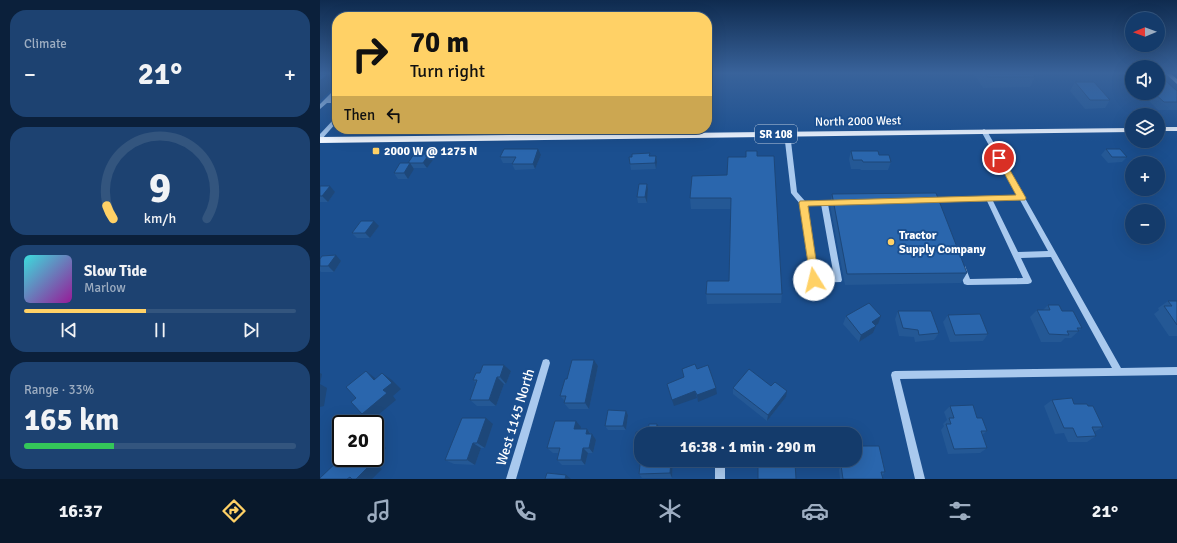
<!DOCTYPE html>
<meta charset="utf-8">
<style>
:root{--surface:#143b6b;--page:#1d4271;--text:#f1f3f6;--muted:#9dadc1;--line:#33557e;--accent:#ffd166}
body{margin:0;font-family:Signika,sans-serif;background:var(--page);color:var(--text);height:100vh;display:flex;flex-direction:column;font-size:15px;white-space:nowrap}
*{box-sizing:border-box;margin:0}
p{font-size:13px;color:var(--muted)}
.icon{flex:none;width:22px;height:22px;fill:none;stroke:currentColor;stroke-width:2;stroke-linecap:round;stroke-linejoin:round}
.map{position:relative;flex:1;overflow:hidden}
.details{display:flex;flex-direction:column;gap:10px;padding:10px;background:#0b203b;width:320px}
.details>*{flex:none}
.banner{position:absolute;left:12px;top:12px;width:380px;height:122px;border-radius:16px;box-shadow:0 4px 16px #0002,0 0 0 1px var(--line);background:#ffd166;color:#111;overflow:hidden}
.needle{width:26px;rotate:269deg}
.buttons{position:absolute;left:805px;top:12px;display:grid;gap:8px}
.buttons a{display:grid;place-items:center;width:40px;height:40px;border-radius:50%;background:var(--surface);box-shadow:0 4px 16px #0002,0 0 0 1px var(--line);font-size:20px}
.speed{position:absolute;left:12px;top:415px;display:flex;gap:8px;font-size:20px;font-weight:700;text-align:center}
.speed>*{display:grid;place-content:center;width:52px;height:52px;border-radius:50%;background:var(--surface);box-shadow:0 4px 16px #0002,0 0 0 1px var(--line);line-height:1}
.speed .limit{border:2px solid #111;border-radius:6px;background:#fff;color:#111}
.pin{position:absolute;display:grid;place-items:center;width:34px;height:34px;color:#fff;margin:-17px;border:2px solid #fff;border-radius:50%;box-shadow:0 1px 4px #0007}
.me{position:absolute;width:44px;margin:-22px;rotate:351deg;stroke-linejoin:round;filter:drop-shadow(0 0 3px #0008)}
.turn{display:flex;align-items:center;gap:14px;height:84px;padding:0 12px;font-size:18px}
.turn .icon{width:52px;height:52px;stroke-width:2.5}
.turn b{display:block;font-size:28px;line-height:34px}
.then{display:flex;align-items:center;height:38px;padding:0 12px;background:#0003;gap:8px;font-size:15px}
.big{font-size:30px;font-weight:700;line-height:1.1}
.details .tile{flex:1;display:flex;flex-direction:column;justify-content:center;gap:6px;min-width:0;padding:0 14px;border-radius:16px;background:var(--page)}
.details .dial{align-items:center;gap:0}
.dial svg{height:104px;overflow:visible;fill:none;stroke:var(--line);stroke-width:7;stroke-linecap:round;text-anchor:middle}
.dial text{fill:var(--text);stroke:none}
.song{display:flex;align-items:center;gap:12px}
.cover{width:48px;height:48px;border-radius:6px;background:linear-gradient(135deg,hsl(180 70% 55%),hsl(300 70% 35%))}
.played{height:4px;border-radius:2px;background:linear-gradient(90deg,var(--accent) 45%,var(--line) 45%)}
.keys{display:flex;justify-content:space-around;direction:ltr}
.heat{display:flex;justify-content:space-between;align-items:center;font-size:22px;direction:ltr}
.charge{height:6px;border-radius:3px;background:linear-gradient(90deg,#34c759 33%,var(--line) 0)}
.trip{position:absolute;left:314px;top:427px;width:228px;height:40px;border-radius:16px;background:var(--surface);box-shadow:0 4px 16px #0002,0 0 0 1px var(--line);font-weight:700;line-height:40px;text-align:center}
.dock{display:flex;height:64px;justify-content:space-around;align-items:center;background:#08182b;color:var(--muted)}
.dock .icon{width:28px;height:28px}
.dock .on{color:var(--accent)}
.dock b{font-size:18px;color:var(--text)}
main{display:flex;flex:1;min-height:0}
.map>svg:first-child{display:block}
</style>
<main>
<section class="details">
<div class="tile"><p>Climate</p>
<div class="heat"><a>−</a><b class="big">21°</b><a>+</a></div>
</div>
<div class="tile dial"><svg viewBox="0 0 100 80">
<path d="M14 69A42 42 0 1 1 86 69"/>
<path d="M14 69A42 42 0 0 1 9 59" stroke="#ffd166"/>
<text x="50" y="56" font-size="32" font-weight="700">9</text>
<text x="50" y="72" font-size="11">km/h</text>
</svg></div>
<div class="tile">
<div class="song"><i class="cover"></i><div><b>Slow Tide</b><p>Marlow</p></div></div>
<div class="played"></div>
<div class="keys"><svg class="icon" aria-label="previous" viewBox="0 0 24 24"><path d="M18 5L8 12l10 7zM5 5v14"/></svg><svg class="icon" aria-label="pause" viewBox="0 0 24 24"><path d="M8 5v14M16 5v14"/></svg><svg class="icon" aria-label="next" viewBox="0 0 24 24"><path d="M6 5l10 7-10 7zM19 5v14"/></svg></div>
</div>
<div class="tile"><p>Range · 33%</p><b class="big">165 km</b><div class="charge"></div></div>
</section>
<div class="map">
<svg width="857" height="479" viewBox="0 0 857 479">
<rect width="100%" height="100%" fill="#1b4f8f"/>
<g fill="none" stroke-linecap="round" stroke-linejoin="round">
<g fill="#a9c9ee" fill-rule="evenodd">
<polygon points="846,74 851,74 857,79 857,84"/>
<polygon points="17,88 17,93 11,99 17,99 17,103 7,103 0,109 0,104 15,89"/>
<polygon points="17,117 17,122 2,139 0,140 0,134 15,118"/>
<path d="M664 129 667 131 801 368 857 367V375L580 379 605 479H595L571 375 572 372 575 371 792 368 731 257 701 258 712 281 711 283 708 284 647 285 644 284 638 268 639 266H645L650 279 703 278 667 201 615 202 612 200 615 198 697 196 661 131ZM700 200 728 251 698 252 673 201Z"/>
<path d="M467 131 470 133 477 192 485 201 520 200 523 202 520 204H508L522 280 521 282 494 283 491 282 490 280 480 204 471 193 464 133ZM501 204 514 277H497L487 205Z"/>
<polygon points="226,359 229,360 230,363 196,479 186,479 222,363 223,360"/>
<rect x="395" y="460" width="10" height="19"/>
</g>
<g fill="#f0f6ff" fill-rule="evenodd">
<rect x="838" y="127" width="19" height="4"/>
<polygon points="812,128 812,132 0,143 0,137"/>
</g>
</g>
<g fill="#245895">
<polygon points="654,74 713,74 715,77 710,87 663,88"/>
<polygon points="838,74 857,91 857,110 838,110 822,94 823,93 838,93"/>
<polygon points="755,82 790,100 785,108 765,109 750,91"/>
<polygon points="786,149 807,157 802,162 788,163 781,155"/>
<polygon points="531,151 559,155 571,162 568,170 541,170 540,169 531,169 529,159"/>
<polygon points="109,154 113,160 107,168 94,168 88,179 78,179 74,173 88,163"/>
<polygon points="221,155 215,169 195,170 192,164 193,163 183,163 180,157"/>
<polygon points="330,156 336,156 337,162 336,169 311,170 310,164"/>
<polygon points="437,156 462,294 461,303 387,304 386,294 409,281 411,209 371,209 370,198"/>
<polygon points="327,184 328,189 327,203 318,203 317,197"/>
<polygon points="0,186 15,192 8,202 0,202"/>
<polygon points="512,194 647,273 641,283 525,285 510,205"/>
<polygon points="59,226 50,238 37,238 32,233"/>
<polygon points="0,259 21,261 14,272 1,272 0,271"/>
<polygon points="848,301 857,301 857,336 849,336 834,314 839,310 838,308"/>
<polygon points="728,305 742,311 762,328 751,338 745,338 741,342 721,342 710,317 717,310 723,310"/>
<polygon points="578,311 619,333 614,340 595,342 594,337 579,336 575,319"/>
<polygon points="628,315 668,334 663,341 630,342 623,322"/>
<polygon points="526,316 558,324 555,325 556,326 553,333 539,342 523,324"/>
<polygon points="274,360 278,366 269,409 249,409 244,403 245,401 240,396 247,379"/>
<polygon points="184,365 191,371 186,384 184,384 176,406 157,406 150,400 156,383 153,380 160,373"/>
<polygon points="413,388 466,397 447,421 413,394"/>
<polygon points="732,400 768,406 783,427 774,432 776,436 767,442 748,442 744,433 735,434 724,406"/>
<polygon points="630,406 657,418 667,431 662,435 667,448 660,453 628,454 621,430 624,426 623,424 627,420 624,412"/>
<polygon points="306,411 308,415 306,430 288,430 285,426"/>
<polygon points="173,424 165,448 161,448 155,465 134,464 125,460"/>
<polygon points="329,424 337,424 340,429 339,433 345,433 345,434 321,434 321,454 318,454 314,449 316,432 328,432"/>
<polygon points="261,427 260,429 267,429 276,440 273,453 268,453 265,465 242,465 237,460 238,453 233,453 227,448"/>
<polygon points="353,460 352,478 322,478 319,474"/>
<polygon points="524,460 535,460 565,472 562,476 563,479 520,479 519,470 521,465 525,465"/>
</g>
<g fill="#1d4779">
<polygon points="8,74 9,74 17,84 0,101 0,81"/>
<polygon points="218,149 221,155 215,169 213,164"/>
<polygon points="109,154 113,160 107,168 103,163"/>
<polygon points="336,156 337,162 336,169 335,163"/>
<polygon points="90,163 94,169 88,179 84,173"/>
<polygon points="327,184 328,189 327,203 325,197"/>
<polygon points="10,186 15,192 8,202 2,196"/>
<polygon points="54,221 59,226 50,238 45,233"/>
<polygon points="16,255 21,261 14,272 8,266"/>
<polygon points="561,316 558,324 549,329 552,322"/>
<polygon points="556,326 553,333 539,342 541,335"/>
<polygon points="274,360 278,366 269,409 265,403"/>
<polygon points="184,365 191,371 186,384 180,377"/>
<polygon points="46,371 55,378 64,386 54,380"/>
<polygon points="0,373 2,374 0,384 7,388 4,406 0,407"/>
<polygon points="62,373 72,380 81,389 73,396 76,400 52,420 42,414 63,390"/>
<polygon points="177,377 184,384 176,406 169,400"/>
<polygon points="396,388 397,394 378,402 377,395"/>
<polygon points="375,391 377,398 354,406 352,400"/>
<polygon points="467,391 466,397 447,421 448,415"/>
<polygon points="306,411 308,415 306,430 303,426"/>
<polygon points="166,418 173,424 165,448 157,443"/>
<polygon points="256,421 261,427 259,435 254,429"/>
<polygon points="337,424 340,429 339,434 336,433"/>
<polygon points="267,429 271,435 266,434"/>
<polygon points="272,434 276,440 273,453 269,448"/>
<polygon points="55,439 66,448 53,462 62,469 52,479 36,479 43,458 55,458"/>
<polygon points="153,443 161,448 155,465 147,460"/>
<polygon points="263,448 268,453 265,465 261,460"/>
<polygon points="351,460 353,460 352,478 350,473"/>
<polygon points="246,475 251,479 245,479"/>
</g>
<g fill="#2a66ad" stroke="#1d4779">
<polygon points="0,74 8,74 0,81"/>
<polygon points="665,74 713,74 715,77 668,77"/>
<polygon points="838,74 857,91 857,102 844,102 834,93 838,93 838,86 842,86 838,83"/>
<polygon points="755,82 774,82 790,100 770,100"/>
<polygon points="184,149 218,149 213,164 192,164 196,157 180,157"/>
<polygon points="786,149 800,149 807,157 792,157"/>
<polygon points="426,151 437,151 437,156 454,156 462,294 386,294 387,281 409,281 411,198 370,198 372,176 407,175 408,157 426,157"/>
<polygon points="531,151 558,151 559,155 569,155 571,162 543,162 542,160 533,160"/>
<polygon points="330,153 329,156 336,156 335,163 310,164 309,157 312,157 312,154"/>
<polygon points="94,154 109,154 103,163 88,163"/>
<polygon points="80,163 90,163 84,173 74,173"/>
<polygon points="319,184 327,184 325,197 317,197"/>
<polygon points="0,186 10,186 2,196 0,196"/>
<polygon points="616,193 647,273 527,274 512,194"/>
<polygon points="41,221 54,221 45,233 32,233"/>
<polygon points="16,255 8,266 0,266 0,259 2,256"/>
<polygon points="848,301 857,301 857,325 844,306 852,306"/>
<polygon points="549,303 561,316 552,322 556,326 541,335 526,316"/>
<polygon points="728,305 739,305 742,311 753,311 762,328 757,328 759,331 747,331 749,335 729,334 717,310 730,310"/>
<polygon points="578,311 611,311 619,333 599,335 598,330 583,328"/>
<polygon points="660,314 668,334 635,335 628,315"/>
<polygon points="252,360 274,360 265,403 244,403 246,396 240,396 245,379 247,379"/>
<polygon points="375,364 377,369 388,365 396,388 377,395 375,391 352,400 347,384 364,377 362,369"/>
<polygon points="163,365 184,365 180,377 177,377 169,400 150,400 157,380 153,380 156,373 160,373"/>
<polygon points="429,369 451,386 455,382 467,391 448,415 413,388"/>
<polygon points="46,371 54,380 62,373 72,383 63,390 67,393 42,414 31,402 36,398 26,387"/>
<polygon points="752,398 754,404 767,404 768,406 773,406 783,427 772,427 776,436 757,437 753,428 744,428 732,400"/>
<polygon points="653,405 657,418 662,418 667,431 661,431 667,448 634,449 626,424 631,424 629,418 634,418 630,406"/>
<polygon points="288,410 306,411 303,426 285,426"/>
<polygon points="142,418 166,418 157,443 153,443 147,460 125,460"/>
<polygon points="235,421 256,421 254,429 267,429 266,434 272,434 269,448 263,448 261,460 237,460 240,448 227,448"/>
<polygon points="329,424 337,424 336,433 345,433 345,434 321,434 321,449 314,449 316,432 328,432"/>
<polygon points="535,446 559,446 565,472 561,472 563,479 523,479 521,465 528,465 527,460 535,460"/>
<polygon points="321,456 321,460 351,460 350,473 319,474"/>
<polygon points="21,458 43,458 51,464 36,479 32,479 30,477 27,479 0,479 0,478"/>
<polygon points="446,460 468,460 468,463 475,463 476,479 438,479 438,462 446,462"/>
<polygon points="227,473 246,475 245,479 225,479"/>
</g>
<linearGradient id="sky" x2="0" y2="1"><stop stop-color="#0f2b4f"/><stop offset="0.52" stop-color="#39639b"/><stop offset="1" stop-color="#39639b" stop-opacity="0"/></linearGradient>
<rect width="857" height="141" fill="url(#sky)"/>
<polygon fill="#ffd166" stroke="#a68842" points="679,155 683,158 706,198 705,200 488,206 499,280 498,283 491,283 479,203 480,201 696,195 676,158"/>
<g fill="#ffd166" stroke="#1b4f8f" stroke-width="1.5">
<rect x="52" y="147" width="8" height="8" rx="2"/>
<circle cx="571" cy="242" r="4"/>
</g>
<g text-anchor="middle" stroke-width="4" stroke-linejoin="round" paint-order="stroke">
<rect fill="#1b4f8f" stroke="#bbcadd" stroke-width="1" x="435" y="125" width="42" height="18" rx="3"/>
<g font-size="11" font-weight="bold" fill="#fff">
<text x="456" y="138">SR 108</text>
</g>
<g font-size="12" fill="#fff" stroke="#1b4f8f">
<text transform="translate(538 121) rotate(-1)" y="4">North 2000 West</text>
</g>
<g font-size="12" font-weight="bold" fill="#fff" stroke="#1b4f8f" text-anchor="start">
<text x="64" y="155">2000 W @ 1275 N</text>
<text x="579" y="239">Tractor<tspan x="579" dy="14">Supply Company</tspan></text>
</g>
<g font-size="14" fill="#fff" stroke="#1b4f8f">
<text transform="translate(195 417) rotate(-73)" y="5">West 1145 North</text>
</g>
</g>
</svg>
<div class="buttons">
<a><svg class="needle" viewBox="-14 -14 28 28"><path d="M0-13l5 13h-10z" fill="#e53935"/><path d="M0 13l5-13h-10z" fill="#9dadc1"/></svg></a>
<a><svg class="icon" aria-label="sound" viewBox="0 0 24 24"><path d="M4 9h4l5-4v14l-5-4H4zM17 9q2 3 0 6"/></svg></a>
<a><svg class="icon" aria-label="layers" viewBox="0 0 24 24"><path d="M12 4l9 5-9 5-9-5zM3 14l9 5 9-5"/></svg></a>
<a>+</a>
<a>−</a>
</div>
<div class="speed"><div class="limit">20</div></div>
<div class="pin" style="left:679px;top:158px;background:#d93025"><svg class="icon" aria-label="arrive" viewBox="0 0 24 24"><path d="M6 21V4h12l-3 4 3 4H6"/></svg></div>
<svg class="me" style="left:494px;top:280px" viewBox="-20 -20 40 40"><circle r="19" fill="#fff"/><path d="M0-13L10 11 0 6-10 11z" fill="#ffd166"/></svg>
<div class="trip">16:38 · 1 min · 290 m</div>
<div class="banner">
<div class="turn"><svg class="icon" aria-label="right" viewBox="0 0 24 24"><path d="M7 20v-9h11M14 6l5 5-5 5"/></svg><div><b>70 m</b>Turn right</div></div>
<div class="then">Then<svg class="icon" aria-label="left" viewBox="0 0 24 24"><path d="M17 20v-9H6M10 6l-5 5 5 5"/></svg></div>
</div>
</div>
</main>
<nav class="dock">
<b>16:37</b>
<svg class="icon on" aria-label="directions" viewBox="0 0 24 24"><path d="M12 3l9 9-9 9-9-9zM9 14v-3h6M13 9l2 2-2 2"/></svg>
<svg class="icon" aria-label="music" viewBox="0 0 24 24"><path d="M9 18V5l10-2v13"/><circle cx="6" cy="18" r="3"/><circle cx="16" cy="16" r="3"/></svg>
<svg class="icon" aria-label="phone" viewBox="0 0 24 24"><path d="M5 4h4l2 5-3 2q2 4 5 5l2-3 5 2v4C11 20 4 13 5 4z"/></svg>
<svg class="icon" aria-label="climate" viewBox="0 0 24 24"><path d="M12 3v18M4 7l16 10M4 17L20 7"/></svg>
<svg class="icon" aria-label="car" viewBox="0 0 24 24"><path d="M5 17H2v-5l4-1 3-4h7l3 4 3 1v5h-3M9 17h6M6 11h13"/><circle cx="7" cy="17" r="2"/><circle cx="17" cy="17" r="2"/></svg>
<svg class="icon" aria-label="filters" viewBox="0 0 24 24"><path d="M4 7h16M4 17h16"/><circle cx="9" cy="7" r="2"/><circle cx="15" cy="17" r="2"/></svg>
<b>21°</b>
</nav>
